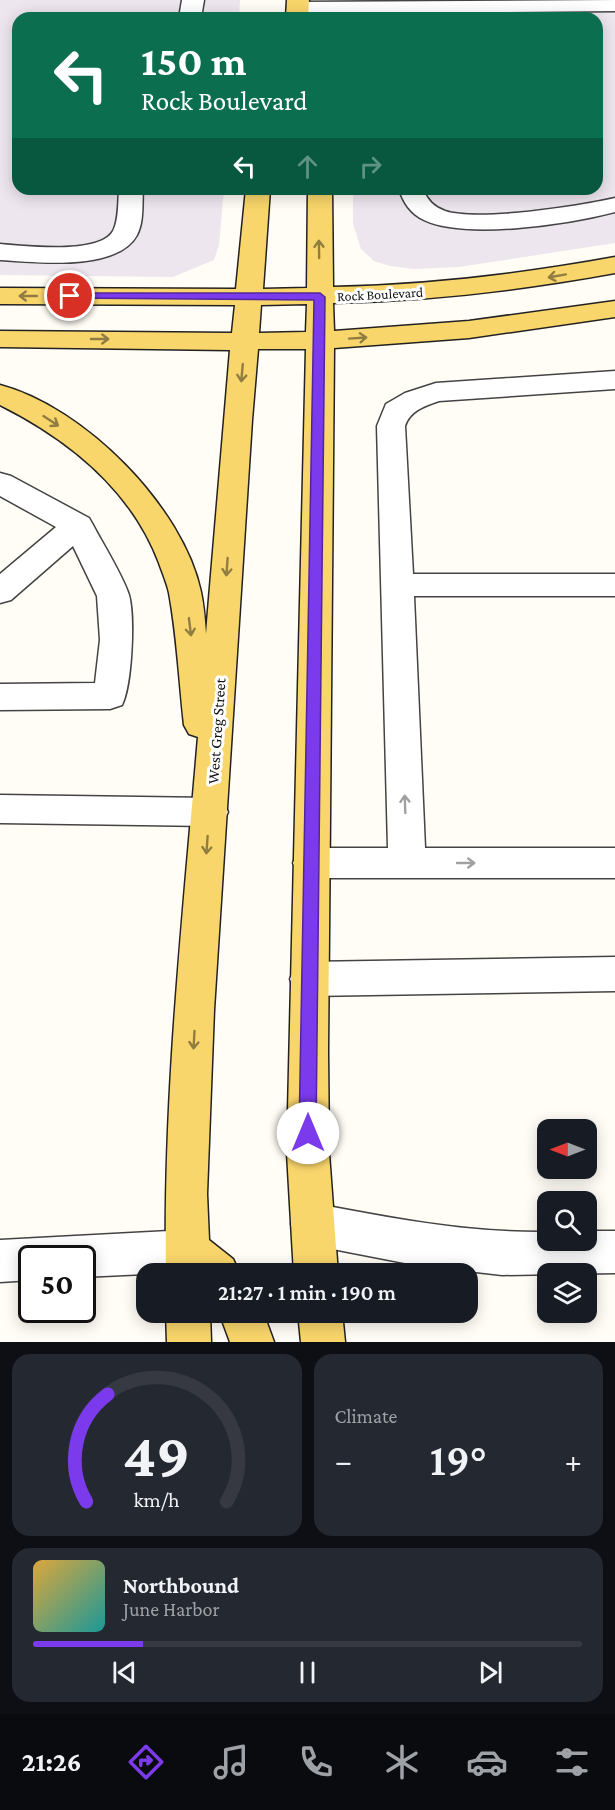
<!DOCTYPE html>
<meta charset="utf-8">
<style>
:root{--surface:#171b24;--page:#242831;--text:#f1f3f6;--muted:#9ea1a6;--line:#363941;--accent:#7c3aed}
body{margin:0;font-family:"Crimson Pro",serif;background:var(--page);color:var(--text);height:100vh;display:flex;flex-direction:column;font-size:22px;white-space:nowrap}
*{box-sizing:border-box;margin:0}
p{font-size:20px;color:var(--muted)}
.icon{flex:none;width:33px;height:33px;fill:none;stroke:currentColor;stroke-width:2;stroke-linecap:round;stroke-linejoin:round}
.map{position:relative;height:1342px;overflow:hidden}
.sheet{display:flex;flex-direction:column;gap:12px;padding:12px;background:#0d0f14;flex:1}
.sheet>*{flex:none}
.hud{position:absolute;left:12px;top:12px;width:591px;height:183px;border-radius:18px;box-shadow:0 3px 15px #0003;background:#0b6e4f;color:#fff;overflow:hidden}
.needle{width:39px;rotate:270deg}
.controls{position:absolute;left:537px;top:1119px;display:grid;gap:12px}
.controls a{display:grid;place-items:center;width:60px;height:60px;border-radius:12px;background:var(--surface);box-shadow:0 3px 15px #0003;font-size:30px}
.speed{position:absolute;left:18px;top:1245px;display:flex;gap:12px;font-size:30px;font-weight:700;text-align:center}
.speed>*{display:grid;place-content:center;width:78px;height:78px;border-radius:50%;background:var(--surface);box-shadow:0 3px 15px #0003;line-height:1}
.speed .limit{border:3px solid #111;border-radius:9px;background:#fff;color:#111}
.pin{position:absolute;display:grid;place-items:center;width:51px;height:51px;color:#fff;margin:-26px;border:3px solid #fff;border-radius:50%;box-shadow:0 2px 6px #0007}
.me{position:absolute;width:66px;margin:-33px;rotate:0deg;stroke-linejoin:round;filter:drop-shadow(0 0 4px #0008)}
.turn{display:flex;align-items:center;gap:21px;height:126px;padding:0 30px;font-size:27px}
.turn .icon{width:78px;height:78px;stroke-width:2.5}
.turn b{display:block;font-size:42px;line-height:51px}
.lanes{display:flex;align-items:center;height:57px;padding:0 30px;background:#0003;justify-content:center;gap:30px;direction:ltr}
.lanes .off{opacity:.35}
.big{font-size:45px;font-weight:600;line-height:1.1}
.sheet .tile{flex:1;display:flex;flex-direction:column;justify-content:center;gap:9px;min-width:0;padding:0 21px;border-radius:18px;background:var(--page)}
.sheet .dial{align-items:center;gap:0}
.dial svg{height:156px;overflow:visible;fill:none;stroke:var(--line);stroke-width:7;stroke-linecap:round;text-anchor:middle}
.dial text{fill:var(--text);stroke:none}
.song{display:flex;align-items:center;gap:18px}
.cover{width:72px;height:72px;border-radius:9px;background:linear-gradient(135deg,hsl(40 70% 55%),hsl(180 70% 35%))}
.played{height:6px;border-radius:3px;background:linear-gradient(90deg,var(--accent) 20%,var(--line) 20%)}
.keys{display:flex;justify-content:space-around;direction:ltr}
.heat{display:flex;justify-content:space-between;align-items:center;font-size:33px;direction:ltr}
.sheet .tiles{flex:1;display:grid;gap:12px;grid-template-columns:1fr 1fr}
.tile:last-child{grid-column:span 2}
.trip{position:absolute;left:136px;top:1263px;width:342px;height:60px;border-radius:18px;background:var(--surface);box-shadow:0 3px 15px #0003;font-weight:600;line-height:60px;text-align:center}
.dock{display:flex;height:96px;justify-content:space-around;align-items:center;background:#090b0e;color:var(--muted)}
.dock .icon{width:42px;height:42px}
.dock .current{color:var(--accent)}
.dock b{font-size:27px;color:var(--text)}
.map>svg:first-child{display:block}
</style>
<div class="map">
<svg width="615" height="1342" viewBox="0 0 615 1342">
<rect width="100%" height="100%" fill="#fffdf5"/>
<g fill="#eee6ef">
<polygon points="0,0 240,0 239,18 18,18 18,189 224,189 219,245 214,260 173,277 0,275"/>
<polygon points="353,0 615,0 615,243 459,267 414,269 390,266 374,261 361,249 353,224 353,189 597,189 597,18 353,18"/>
</g>
<g fill="none" stroke-linecap="round" stroke-linejoin="round">
<defs>
<g id="minor">
<polygon points="182,0 204,0 201,18 179,18"/>
<polygon points="615,0 615,11 298,14 290,13 287,8 290,3 298,2"/>
<path d="M119 189H143C142 203 144 222 137 235 117 272 35 262 0 260V244C24 246 100 255 113 231 119 220 118 201 119 189Z"/>
<path d="M399 189H423C427 200 434 207 445 211 478 222 580 206 615 198V212C570 224 466 240 424 220 411 214 403 202 399 189Z"/>
<path d="M615 371V389L439 401C424 406 410 411 405 426L413 574H615V596H414L425 848H615V878H311L298 874 293 863 298 852 311 848H388L377 426 386 404 405 393 436 383Z"/>
<path d="M0 473 11 476 89 518 93 525C104 546 122 574 129 595 135 617 132 685 122 705L110 709 0 710V684L95 683 100 640 97 596 73 546 11 600 0 603V574L56 527 0 496Z"/>
<polygon points="0,795 210,798 223,802 228,812 223,822 210,826 0,823"/>
<polygon points="615,957 615,991 309,996 295,991 290,979 295,967 309,962"/>
<path d="M312 1203C390 1218 467 1233 548 1232V1240H586V1231H615V1273L502 1275 415 1265 312 1245 297 1239 291 1224 297 1209Z"/>
<polygon points="188,1230 203,1236 210,1251 203,1266 188,1272 82,1277 82,1258 32,1258 32,1280 0,1282 0,1240"/>
</g>
<g id="major">
<polygon points="287,0 309,0 308,18 286,18"/>
<path d="M246 189H270L263 289 307 288 308 189H332L333 287C428 285 522 274 615 257V273C522 290 428 301 333 303L334 331 469 321 615 301V317L469 338 334 348 328 1052 329 1153 338 1274H294L287 1153 306 349H258L252 420 214 1010 207 1194 209 1240 233 1259 240 1274H166C163 1095 183 915 198 737L189 734 184 725C179 681 177 636 169 593 167 583 162 572 159 563 131 489 68 439 0 405V385C84 407 183 507 201 592 204 606 205 620 206 634L230 350 0 347V331L232 333 235 305 0 304V288L236 289ZM307 304 306 332 259 333 261 305Z"/>
<polygon points="166,1312 210,1312 211,1342 167,1342"/>
<polygon points="219,1312 263,1312 274,1342 230,1342"/>
<polygon points="298,1312 342,1312 345,1342 301,1342"/>
</g>
</defs>
<use href="#minor" stroke="#444" stroke-width="3"/>
<use href="#major" stroke="#222" stroke-width="3"/>
<use href="#minor" fill="#fff" fill-rule="evenodd"/>
<use href="#major" fill="#f9d66b" fill-rule="evenodd"/>
</g>
<defs><path id="oneway-shaft" d="M-6 0H5M1.5-3L5.5 0L1.5 3" fill="none" stroke-width="1.6" stroke-linecap="round" stroke-linejoin="round" transform="scale(1.5)"/></defs>
<g stroke="#917d42">
<use href="#oneway-shaft" transform="translate(319 249) rotate(-91)"/>
<use href="#oneway-shaft" transform="translate(557 276) rotate(170)"/>
<use href="#oneway-shaft" transform="translate(28 296) rotate(-180)"/>
<use href="#oneway-shaft" transform="translate(358 338) rotate(-4)"/>
<use href="#oneway-shaft" transform="translate(100 339)"/>
<use href="#oneway-shaft" transform="translate(242 373) rotate(95)"/>
<use href="#oneway-shaft" transform="translate(51 421) rotate(33)"/>
<use href="#oneway-shaft" transform="translate(227 567) rotate(94)"/>
<use href="#oneway-shaft" transform="translate(190 627) rotate(83)"/>
<use href="#oneway-shaft" transform="translate(207 845) rotate(94)"/>
<use href="#oneway-shaft" transform="translate(194 1040) rotate(93)"/>
</g>
<g stroke="#a0a0a0">
<use href="#oneway-shaft" transform="translate(405 804) rotate(-92)"/>
<use href="#oneway-shaft" transform="translate(466 863)"/>
</g>
<polygon fill="#7c3aed" stroke="#51269a" stroke-width="1.5" points="70,293 320,293 325,297 316,1133 314,1139 308,1141 302,1139 299,1133 314,300 66,298 66,294"/>
<g text-anchor="middle" stroke-width="6" stroke-linejoin="round" paint-order="stroke">
<g font-size="14" fill="#111" stroke="#fff">
<text transform="translate(380 294) rotate(-3)" y="5">Rock Boulevard</text>
</g>
<g font-size="16" fill="#111" stroke="#fff">
<text transform="translate(216 731) rotate(-86)" y="6">West Greg Street</text>
</g>
</g>
</svg>
<div class="controls">
<a><svg class="needle" viewBox="-14 -14 28 28"><path d="M0-13l5 13h-10z" fill="#e53935"/><path d="M0 13l5-13h-10z" fill="#9ea1a6"/></svg></a>
<a><svg class="icon" aria-label="search" viewBox="0 0 24 24"><circle cx="10" cy="10" r="6"/><path d="M15 15l6 6"/></svg></a>
<a><svg class="icon" aria-label="layers" viewBox="0 0 24 24"><path d="M12 4l9 5-9 5-9-5zM3 14l9 5 9-5"/></svg></a>
</div>
<div class="speed"><div class="limit">50</div></div>
<div class="pin" style="left:70px;top:296px;background:#d93025"><svg class="icon" aria-label="arrive" viewBox="0 0 24 24"><path d="M6 21V4h12l-3 4 3 4H6"/></svg></div>
<svg class="me" style="left:308px;top:1133px" viewBox="-20 -20 40 40"><circle r="19" fill="#fff"/><path d="M0-13L10 11 0 6-10 11z" fill="#7c3aed"/></svg>
<div class="trip">21:27 · 1 min · 190 m</div>
<div class="hud">
<div class="turn"><svg class="icon" aria-label="left" viewBox="0 0 24 24"><path d="M17 20v-9H6M10 6l-5 5 5 5"/></svg><div><b>150 m</b>Rock Boulevard</div></div>
<div class="lanes"><svg class="icon" aria-label="left" viewBox="0 0 24 24"><path d="M17 20v-9H6M10 6l-5 5 5 5"/></svg><svg class="icon off" aria-label="ahead" viewBox="0 0 24 24"><path d="M12 20V5M6 11l6-6 6 6"/></svg><svg class="icon off" aria-label="right" viewBox="0 0 24 24"><path d="M7 20v-9h11M14 6l5 5-5 5"/></svg></div>
</div>
</div>
<section class="sheet">
<div class="tiles">
<div class="tile dial"><svg viewBox="0 0 100 80">
<path d="M14 69A42 42 0 1 1 86 69"/>
<path d="M14 69A42 42 0 0 1 25 14" stroke="#7c3aed"/>
<text x="50" y="56" font-size="32" font-weight="700">49</text>
<text x="50" y="72" font-size="11">km/h</text>
</svg></div>
<div class="tile"><p>Climate</p>
<div class="heat"><a>−</a><b class="big">19°</b><a>+</a></div>
</div>
<div class="tile">
<div class="song"><i class="cover"></i><div><b>Northbound</b><p>June Harbor</p></div></div>
<div class="played"></div>
<div class="keys"><svg class="icon" aria-label="previous" viewBox="0 0 24 24"><path d="M18 5L8 12l10 7zM5 5v14"/></svg><svg class="icon" aria-label="pause" viewBox="0 0 24 24"><path d="M8 5v14M16 5v14"/></svg><svg class="icon" aria-label="next" viewBox="0 0 24 24"><path d="M6 5l10 7-10 7zM19 5v14"/></svg></div>
</div>
</div>
</section>
<nav class="dock">
<b>21:26</b>
<svg class="icon current" aria-label="directions" viewBox="0 0 24 24"><path d="M12 3l9 9-9 9-9-9zM9 14v-3h6M13 9l2 2-2 2"/></svg>
<svg class="icon" aria-label="music" viewBox="0 0 24 24"><path d="M9 18V5l10-2v13"/><circle cx="6" cy="18" r="3"/><circle cx="16" cy="16" r="3"/></svg>
<svg class="icon" aria-label="phone" viewBox="0 0 24 24"><path d="M5 4h4l2 5-3 2q2 4 5 5l2-3 5 2v4C11 20 4 13 5 4z"/></svg>
<svg class="icon" aria-label="climate" viewBox="0 0 24 24"><path d="M12 3v18M4 7l16 10M4 17L20 7"/></svg>
<svg class="icon" aria-label="car" viewBox="0 0 24 24"><path d="M5 17H2v-5l4-1 3-4h7l3 4 3 1v5h-3M9 17h6M6 11h13"/><circle cx="7" cy="17" r="2"/><circle cx="17" cy="17" r="2"/></svg>
<svg class="icon" aria-label="filters" viewBox="0 0 24 24"><path d="M4 7h16M4 17h16"/><circle cx="9" cy="7" r="2"/><circle cx="15" cy="17" r="2"/></svg>
</nav>
